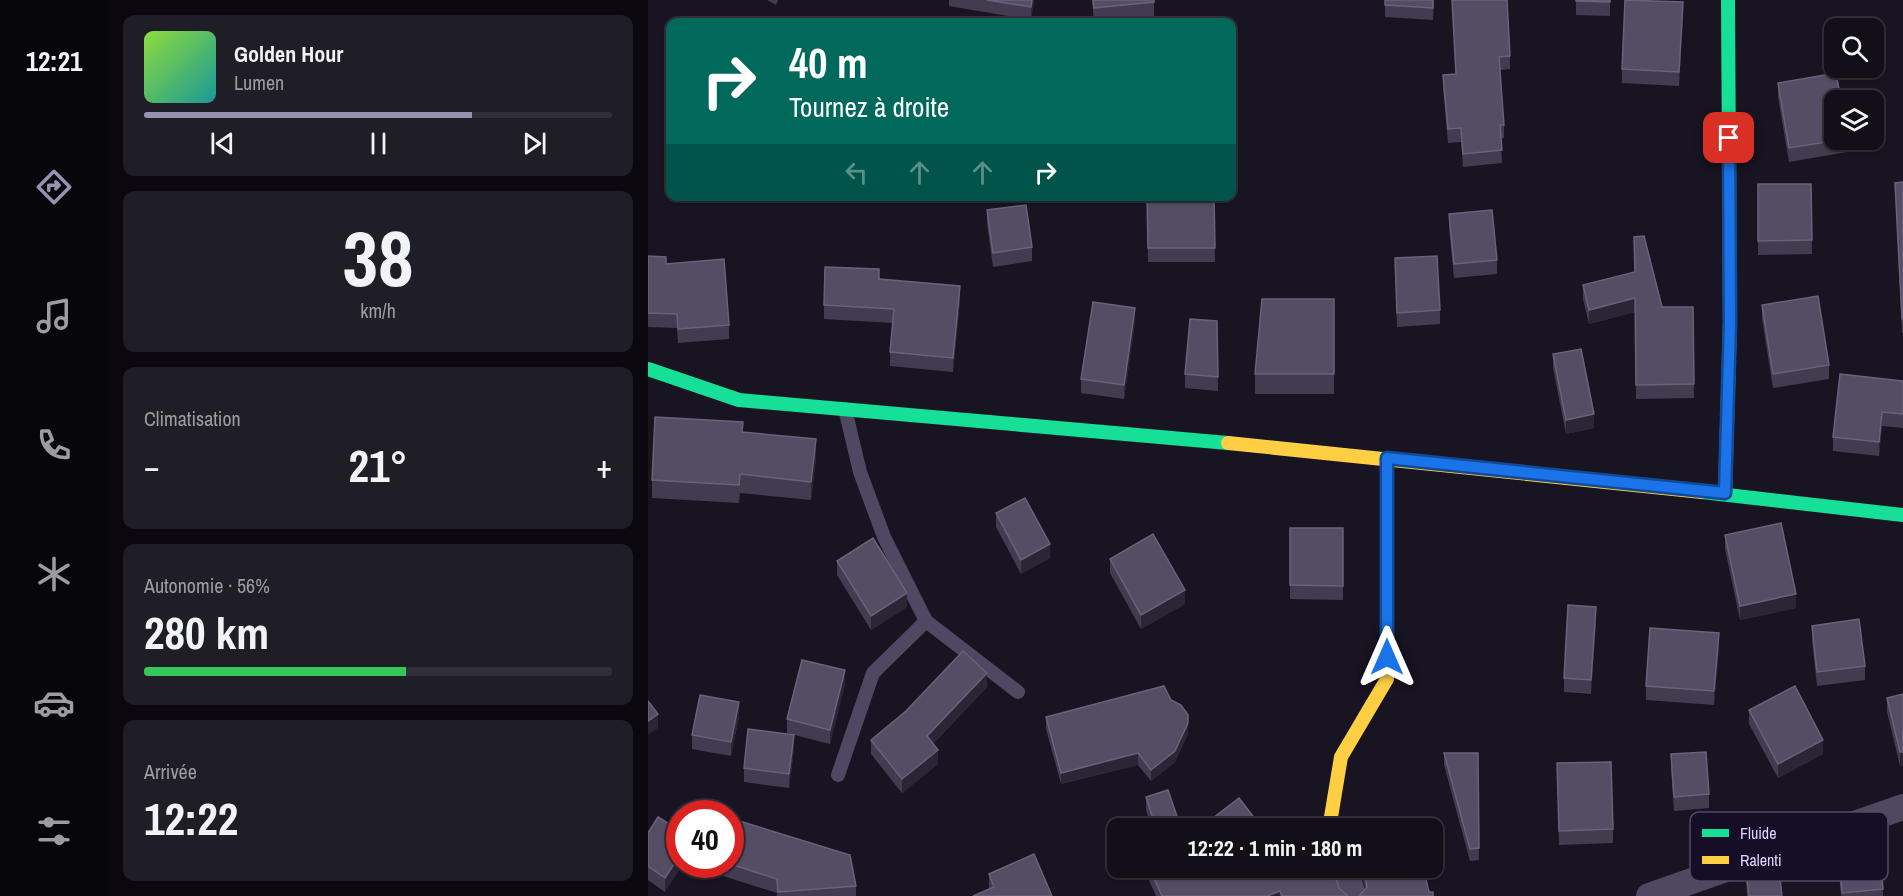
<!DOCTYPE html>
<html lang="fr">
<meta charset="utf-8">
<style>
:root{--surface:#120f19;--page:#1f1d26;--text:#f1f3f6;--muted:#9c9ca2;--line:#312f38;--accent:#9991b1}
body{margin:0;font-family:"Archivo Narrow",sans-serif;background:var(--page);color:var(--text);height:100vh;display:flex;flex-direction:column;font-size:22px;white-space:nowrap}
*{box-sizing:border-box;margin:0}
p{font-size:20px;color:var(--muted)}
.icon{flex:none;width:33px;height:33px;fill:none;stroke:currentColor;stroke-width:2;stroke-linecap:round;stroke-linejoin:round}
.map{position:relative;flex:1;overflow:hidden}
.details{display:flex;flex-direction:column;gap:15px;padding:15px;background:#0a080e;width:540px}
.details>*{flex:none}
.banner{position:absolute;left:18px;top:18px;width:570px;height:183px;border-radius:12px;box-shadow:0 2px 4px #0004,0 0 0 2px var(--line);background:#00695c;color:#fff;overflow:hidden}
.fabs{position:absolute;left:1176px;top:18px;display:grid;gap:12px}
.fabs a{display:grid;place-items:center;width:60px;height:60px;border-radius:12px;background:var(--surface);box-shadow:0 2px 4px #0004,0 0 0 2px var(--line);font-size:30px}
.speed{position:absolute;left:18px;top:800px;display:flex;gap:12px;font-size:30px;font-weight:700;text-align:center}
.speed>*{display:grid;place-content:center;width:78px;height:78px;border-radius:50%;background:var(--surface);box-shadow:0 2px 4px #0004,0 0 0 2px var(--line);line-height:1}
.speed .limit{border:9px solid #d22;background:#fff;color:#111}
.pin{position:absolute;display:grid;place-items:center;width:51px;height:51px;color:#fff;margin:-26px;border-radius:12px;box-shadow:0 3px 9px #0006}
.me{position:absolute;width:66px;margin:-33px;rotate:0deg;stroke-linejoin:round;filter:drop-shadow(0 0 4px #0008)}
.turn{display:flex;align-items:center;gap:21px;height:126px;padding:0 24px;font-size:27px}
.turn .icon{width:78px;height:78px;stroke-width:2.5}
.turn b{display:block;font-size:42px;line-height:51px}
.lanes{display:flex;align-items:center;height:57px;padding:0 24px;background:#0003;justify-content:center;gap:30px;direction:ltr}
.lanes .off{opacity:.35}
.big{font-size:45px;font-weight:700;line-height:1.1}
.details .tile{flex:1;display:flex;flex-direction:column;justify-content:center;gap:9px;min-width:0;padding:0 21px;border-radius:12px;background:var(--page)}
.details .dial{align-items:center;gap:0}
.dial b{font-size:78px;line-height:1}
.song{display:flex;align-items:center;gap:18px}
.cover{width:72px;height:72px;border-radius:9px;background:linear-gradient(135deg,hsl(90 70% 55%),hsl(180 70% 35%))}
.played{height:6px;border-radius:3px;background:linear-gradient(90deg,var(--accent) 70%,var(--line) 70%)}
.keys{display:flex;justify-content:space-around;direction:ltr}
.heat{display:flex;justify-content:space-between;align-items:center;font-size:33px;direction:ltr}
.charge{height:9px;border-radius:4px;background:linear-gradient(90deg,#34c759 56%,var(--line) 0)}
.trip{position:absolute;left:459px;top:818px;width:336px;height:60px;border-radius:12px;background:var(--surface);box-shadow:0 2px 4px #0004,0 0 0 2px var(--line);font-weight:700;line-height:60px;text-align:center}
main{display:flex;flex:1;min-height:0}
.menu{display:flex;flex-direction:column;width:108px;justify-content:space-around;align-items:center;background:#07060a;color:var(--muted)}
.menu .icon{width:42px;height:42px}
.menu .selected{color:var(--accent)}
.menu b{font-size:27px;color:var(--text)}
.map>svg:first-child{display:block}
</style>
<main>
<nav class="menu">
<b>12:21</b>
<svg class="icon selected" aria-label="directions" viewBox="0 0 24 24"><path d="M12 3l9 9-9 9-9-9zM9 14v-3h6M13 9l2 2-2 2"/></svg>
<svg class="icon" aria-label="music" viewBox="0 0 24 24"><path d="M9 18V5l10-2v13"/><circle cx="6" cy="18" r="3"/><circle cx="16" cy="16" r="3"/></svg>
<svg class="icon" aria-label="phone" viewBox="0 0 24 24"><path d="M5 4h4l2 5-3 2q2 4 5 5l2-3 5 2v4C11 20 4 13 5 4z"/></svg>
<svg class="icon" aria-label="climate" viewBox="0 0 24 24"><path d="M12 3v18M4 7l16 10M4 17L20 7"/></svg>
<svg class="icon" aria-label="car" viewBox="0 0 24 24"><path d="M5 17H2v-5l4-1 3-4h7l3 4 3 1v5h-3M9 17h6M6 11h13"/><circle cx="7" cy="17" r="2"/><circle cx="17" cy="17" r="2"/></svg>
<svg class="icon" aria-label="filters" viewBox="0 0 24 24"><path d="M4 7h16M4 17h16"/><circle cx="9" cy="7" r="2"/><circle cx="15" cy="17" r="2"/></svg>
</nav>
<section class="details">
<div class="tile">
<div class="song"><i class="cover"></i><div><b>Golden Hour</b><p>Lumen</p></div></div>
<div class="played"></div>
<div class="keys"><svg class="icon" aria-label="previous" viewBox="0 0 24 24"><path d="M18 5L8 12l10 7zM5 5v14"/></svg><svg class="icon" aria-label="pause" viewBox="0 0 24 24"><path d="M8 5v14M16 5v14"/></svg><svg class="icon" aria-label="next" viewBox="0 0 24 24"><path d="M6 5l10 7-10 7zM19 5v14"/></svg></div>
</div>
<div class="tile dial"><b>38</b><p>km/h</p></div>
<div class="tile"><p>Climatisation</p>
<div class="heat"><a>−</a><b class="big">21°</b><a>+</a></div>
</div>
<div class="tile"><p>Autonomie · 56%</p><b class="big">280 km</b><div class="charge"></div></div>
<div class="tile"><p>Arrivée</p><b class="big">12:22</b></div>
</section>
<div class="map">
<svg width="1255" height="896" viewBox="0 0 1255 896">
<rect width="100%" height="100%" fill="#181421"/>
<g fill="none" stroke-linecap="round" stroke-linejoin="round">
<g stroke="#4e4862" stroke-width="14">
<polyline points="278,621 370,692"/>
<polyline points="190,775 225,673 278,621 236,537 212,472 197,409"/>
</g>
<g stroke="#4e4862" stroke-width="26">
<polyline points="697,867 705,896"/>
<polyline points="1001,896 1255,807"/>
</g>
<g stroke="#16e098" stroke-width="14">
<polyline points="1080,0 1081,167"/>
<polyline points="0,369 91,400 580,443"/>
<polyline points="1054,492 1255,515"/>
</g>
<g stroke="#ffcf43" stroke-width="14">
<polyline points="580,443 1054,492"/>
<polyline points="1077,493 1082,322 1081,167"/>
<polyline points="686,828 683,817 693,757 739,679 739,458"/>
</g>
</g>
<g fill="#433c50">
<polygon points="119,0 130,0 128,5"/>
<polygon points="301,0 386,0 383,20 301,6"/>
<polygon points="444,0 506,0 506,16 446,22"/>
<polygon points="737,0 786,0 785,20 737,17"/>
<polygon points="804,0 862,56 862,69 852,70 856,125 856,138 853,139 854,163 815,167 813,142 800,143 795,88 795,75 808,74"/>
<polygon points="928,0 962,0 962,16 928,15"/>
<polygon points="1035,16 1031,86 974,83 974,69"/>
<polygon points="1130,83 1186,140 1199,140 1199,152 1141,162 1130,97"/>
<polygon points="1255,182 1255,333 1254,333 1247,183"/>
<polygon points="1110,184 1163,184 1164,254 1110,255"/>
<polygon points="499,196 566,196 567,262 500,262"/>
<polygon points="339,210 384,247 384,261 345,267 339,224"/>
<polygon points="801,214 849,260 849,274 806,278 801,228"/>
<polygon points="0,256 18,264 81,325 81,339 30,343 29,328 0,327"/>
<polygon points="747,258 792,310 792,324 749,327"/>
<polygon points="231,279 312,300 305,372 242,366 242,352 245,323 176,319 176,305"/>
<polygon points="935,285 1014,307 1045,307 1046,398 988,399 987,312 941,324 935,299"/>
<polygon points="686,299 686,394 607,394 607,374"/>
<polygon points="1114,305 1181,365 1181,379 1125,388 1114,319"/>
<polygon points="569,321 570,391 537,388 537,374"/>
<polygon points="487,322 476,399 433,393 433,379"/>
<polygon points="905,354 946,428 918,434 905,368"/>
<polygon points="1255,381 1255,428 1234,426 1231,456 1185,451 1185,437"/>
<polygon points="95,432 168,457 163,500 92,493 91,503 4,498 4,480"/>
<polygon points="348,513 402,558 373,574 348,527"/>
<polygon points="642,528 695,528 695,600 642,599"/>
<polygon points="1077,535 1148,608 1092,620 1077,549"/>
<polygon points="462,559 537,604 493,629 462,573"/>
<polygon points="189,561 259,607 223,630 189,575"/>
<polygon points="948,621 943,694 916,692 916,678"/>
<polygon points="1164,626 1217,666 1217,680 1169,686 1164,640"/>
<polygon points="1071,647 1066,705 998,700 998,686"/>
<polygon points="197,684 182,744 139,733 139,719"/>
<polygon points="339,687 285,744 290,764 254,793 223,754 223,740"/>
<polygon points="1255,694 1252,766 1239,712 1239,698"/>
<polygon points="1101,710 1175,754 1130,778 1101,724"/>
<polygon points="91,716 83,756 44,749 44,735"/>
<polygon points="398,717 540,734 527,762 503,781 490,765 413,784 398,729"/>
<polygon points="146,749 141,788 96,782 96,768"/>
<polygon points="796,753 830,753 831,860 822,861 796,765"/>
<polygon points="1023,754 1061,794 1061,808 1026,811 1023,768"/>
<polygon points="909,763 965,829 965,843 911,845"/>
<polygon points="498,797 533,828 503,828 498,810"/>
<polygon points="32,831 17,892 0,880 0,833"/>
<polygon points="1190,849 1235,889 1235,896 1193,896 1190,863"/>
<polygon points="72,864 82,864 208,886 208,896 129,896 129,893 72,875"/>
<polygon points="500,867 644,867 651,877 691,888 700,896 508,896 500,878"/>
<polygon points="714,867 775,867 781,892 717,889 714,874"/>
<polygon points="1098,873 1134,896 1099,896"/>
<polygon points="341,874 404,896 341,889"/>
</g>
<g fill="#2b2535">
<polygon points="384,0 386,0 383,20 383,7"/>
<polygon points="1035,2 1035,16 1031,86 1031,72"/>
<polygon points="312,286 312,300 305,372 305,358"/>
<polygon points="987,298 987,312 941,324 941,310"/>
<polygon points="487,308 487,322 476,399 476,385"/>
<polygon points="1234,412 1234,426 1231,456 1231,442"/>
<polygon points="946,414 946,428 918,434 918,420"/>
<polygon points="168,439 168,457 163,500 163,482"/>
<polygon points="402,544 402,558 373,574 373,560"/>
<polygon points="537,590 537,604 493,629 493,615"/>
<polygon points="259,593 259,607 223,630 223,616"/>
<polygon points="1148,594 1148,608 1092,620 1092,606"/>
<polygon points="948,607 948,621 943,694 943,680"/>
<polygon points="1071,633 1071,647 1066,705 1066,691"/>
<polygon points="197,670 197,684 182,744 182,730"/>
<polygon points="339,673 339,687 279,750 279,736"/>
<polygon points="91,702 91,716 83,756 83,742"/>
<polygon points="10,714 10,728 0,735 0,721"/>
<polygon points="540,715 540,734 527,762 503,781 503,770"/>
<polygon points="146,735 146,749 141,788 141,774"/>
<polygon points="1175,740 1175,754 1130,778 1130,764"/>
<polygon points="290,750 290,764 254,793 254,779"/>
<rect x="1252" y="752" width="3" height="14"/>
<polygon points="490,753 490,765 413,784 413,773"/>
<polygon points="32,855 32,864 35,864 17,892 17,878"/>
<polygon points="632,891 632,896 619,896"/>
</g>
<g fill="#544d63" stroke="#69627b" stroke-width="1.5">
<polygon points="339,0 384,0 383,7"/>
<polygon points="445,0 506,0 506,2 446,8"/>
<polygon points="737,0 785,0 785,8 737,5"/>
<polygon points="804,0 859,0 862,56 851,57 856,125 852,125 854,150 815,154 813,128 800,129 795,75 808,74"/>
<polygon points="928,0 962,0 962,2 928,1"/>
<polygon points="977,0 1035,2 1031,72 974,69"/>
<polygon points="1188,73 1193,100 1186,100 1186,140 1191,140 1141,148 1130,83"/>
<polygon points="1255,182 1255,319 1254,319 1247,183"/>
<polygon points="1110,184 1163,184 1164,240 1110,241"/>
<polygon points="499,196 566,196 567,248 500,248"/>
<polygon points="378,205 384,247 345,253 339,210"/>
<polygon points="844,210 849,260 806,264 801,214"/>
<polygon points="996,236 1014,307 1045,307 1046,384 988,385 987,298 941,310 935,285 987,272 986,237"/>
<polygon points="0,256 18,257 18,264 76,259 81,325 30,329 29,314 0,313"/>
<polygon points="789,256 792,310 749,313 747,258"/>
<polygon points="177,267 231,269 231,279 312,286 305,358 242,352 246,309 176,305"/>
<polygon points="1170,296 1181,365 1125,374 1114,305"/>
<polygon points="614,299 686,299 686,374 607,374"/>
<polygon points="445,302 487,308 476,385 433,379"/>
<polygon points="542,319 569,321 570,377 537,374"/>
<polygon points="933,349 946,414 918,420 905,354"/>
<polygon points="1192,374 1255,381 1255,414 1234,412 1231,442 1185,437"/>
<polygon points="7,417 95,422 94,432 168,439 163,482 92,474 91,485 4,480"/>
<polygon points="377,498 402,544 373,560 348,513"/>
<polygon points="1133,523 1148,594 1092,606 1077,535"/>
<polygon points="642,528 695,528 695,586 642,585"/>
<polygon points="505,534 537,590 493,615 462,559"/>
<polygon points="225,538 259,593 223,616 189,561"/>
<polygon points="920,605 948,607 943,680 916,678"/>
<polygon points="1211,619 1217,666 1169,672 1164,626"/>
<polygon points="1002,628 1071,633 1066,691 998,686"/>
<polygon points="315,651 339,673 279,736 290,750 254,779 223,740 258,711"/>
<polygon points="154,660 197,670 182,730 139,719"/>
<polygon points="516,686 523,700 533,705 540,715 540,723 527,751 503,770 490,753 413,773 398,717"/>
<polygon points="1147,686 1175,740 1130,764 1101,710"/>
<polygon points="1255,694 1255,752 1252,752 1239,698"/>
<polygon points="52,695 91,702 83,742 44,735"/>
<polygon points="0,701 10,714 0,721"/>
<polygon points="100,729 146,735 141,774 96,768"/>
<polygon points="1058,752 1061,794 1026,797 1023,754"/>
<polygon points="796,753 830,753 831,848 822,849"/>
<polygon points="963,762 965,829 911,831 909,763"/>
<polygon points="520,790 533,828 508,828 498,797"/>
<polygon points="591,798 614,828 552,828"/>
<polygon points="10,817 32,831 32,855 17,878 0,866 0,833"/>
<polygon points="85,819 202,855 208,886 130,892 129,879 82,864 82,827"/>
<polygon points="1231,846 1235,889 1194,893 1190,849"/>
<polygon points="386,854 404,896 325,896 346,887 341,874"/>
<polygon points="501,867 644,867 651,877 685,868 691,888 700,896 634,896 632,891 619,896 514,896"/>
<polygon points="716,867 775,867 781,892 785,892 785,896 711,896 719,887"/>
<polygon points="1131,869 1134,896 1101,896 1098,873"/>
</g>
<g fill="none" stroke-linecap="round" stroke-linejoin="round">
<defs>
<polyline id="route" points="739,657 739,458 1077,493 1082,322 1081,138"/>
</defs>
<use href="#route" stroke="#114b97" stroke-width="15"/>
<use href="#route" stroke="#1a73e8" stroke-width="10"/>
</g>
<rect x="1042" y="812" width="198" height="69" rx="9" fill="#160e27" stroke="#524968" stroke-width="1.5"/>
<rect x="1054" y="829" width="27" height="8" fill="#16e098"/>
<rect x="1054" y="856" width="27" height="8" fill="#ffcf43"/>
<g font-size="16" fill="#dfd4ff">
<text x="1092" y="839">Fluide</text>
<text x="1092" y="866">Ralenti</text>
</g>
</svg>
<div class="fabs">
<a><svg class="icon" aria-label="search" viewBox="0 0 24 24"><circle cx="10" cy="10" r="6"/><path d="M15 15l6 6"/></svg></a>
<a><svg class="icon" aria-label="layers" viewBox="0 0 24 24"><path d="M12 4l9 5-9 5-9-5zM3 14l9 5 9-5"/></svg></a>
</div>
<div class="speed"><div class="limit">40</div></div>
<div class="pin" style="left:1081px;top:138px;background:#d93025"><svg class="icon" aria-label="arrive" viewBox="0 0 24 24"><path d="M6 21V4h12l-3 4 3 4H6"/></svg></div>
<svg class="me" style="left:739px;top:657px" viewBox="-20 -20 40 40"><path d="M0-17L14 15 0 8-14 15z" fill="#1a73e8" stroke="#fff" stroke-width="4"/></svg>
<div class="trip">12:22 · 1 min · 180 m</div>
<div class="banner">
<div class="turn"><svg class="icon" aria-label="right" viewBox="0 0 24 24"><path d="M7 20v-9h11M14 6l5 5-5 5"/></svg><div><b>40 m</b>Tournez à droite</div></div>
<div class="lanes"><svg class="icon off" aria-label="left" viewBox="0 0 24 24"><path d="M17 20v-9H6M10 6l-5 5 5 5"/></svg><svg class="icon off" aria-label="ahead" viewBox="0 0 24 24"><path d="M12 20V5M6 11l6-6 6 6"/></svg><svg class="icon off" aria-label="ahead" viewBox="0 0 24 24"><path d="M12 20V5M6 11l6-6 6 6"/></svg><svg class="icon" aria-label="right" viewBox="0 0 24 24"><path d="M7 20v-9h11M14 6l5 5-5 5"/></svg></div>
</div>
</div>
</main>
